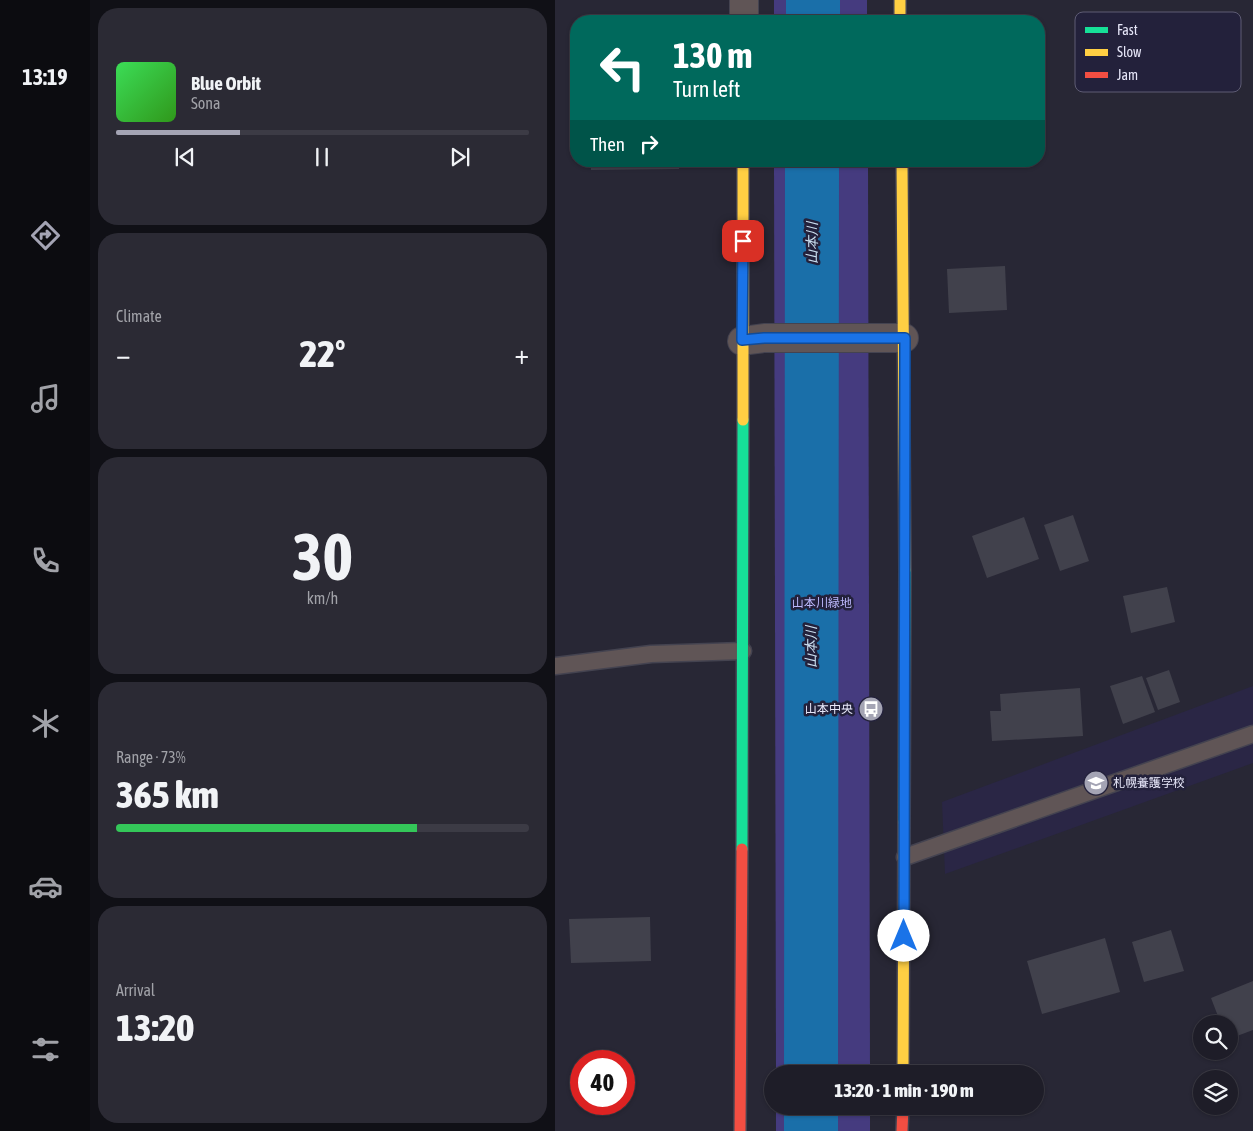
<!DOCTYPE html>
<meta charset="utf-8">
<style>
:root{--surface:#1e1d28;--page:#2b2a34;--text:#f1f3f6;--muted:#a1a2a8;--line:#3c3b45;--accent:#a4a4b4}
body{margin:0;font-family:"Asap Condensed","Noto Sans JP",sans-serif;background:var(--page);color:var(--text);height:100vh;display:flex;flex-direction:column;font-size:19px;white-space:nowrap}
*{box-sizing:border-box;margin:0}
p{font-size:16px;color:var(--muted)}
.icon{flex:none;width:28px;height:28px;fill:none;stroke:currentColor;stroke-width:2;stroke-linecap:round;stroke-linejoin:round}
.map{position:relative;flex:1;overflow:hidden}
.panel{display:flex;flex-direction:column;gap:8px;padding:8px;background:#101016;width:465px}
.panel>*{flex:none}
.top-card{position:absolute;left:15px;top:15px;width:475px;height:152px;border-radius:20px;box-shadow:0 1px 4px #0004,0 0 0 1px var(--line);background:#00695c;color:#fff;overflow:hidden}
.tools{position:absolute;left:638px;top:1015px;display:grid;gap:10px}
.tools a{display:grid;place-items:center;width:45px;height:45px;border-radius:50%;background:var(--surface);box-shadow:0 1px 4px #0004,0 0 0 1px var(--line);font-size:25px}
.speed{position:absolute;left:15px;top:1050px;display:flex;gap:10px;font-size:25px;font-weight:700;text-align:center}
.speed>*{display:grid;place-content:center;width:65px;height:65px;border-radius:50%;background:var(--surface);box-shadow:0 1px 4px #0004,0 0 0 1px var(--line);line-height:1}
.speed .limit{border:8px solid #d22;background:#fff;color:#111}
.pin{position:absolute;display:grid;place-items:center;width:42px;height:42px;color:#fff;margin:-21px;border-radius:10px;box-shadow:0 2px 8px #0006}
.me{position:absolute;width:55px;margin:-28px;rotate:0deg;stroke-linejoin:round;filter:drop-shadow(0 0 4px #0008)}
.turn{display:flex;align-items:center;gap:18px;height:105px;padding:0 20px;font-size:22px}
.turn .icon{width:65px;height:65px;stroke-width:2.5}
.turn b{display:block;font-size:35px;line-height:42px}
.then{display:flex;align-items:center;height:48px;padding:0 20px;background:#0003;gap:10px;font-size:19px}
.big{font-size:38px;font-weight:800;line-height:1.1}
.panel .card{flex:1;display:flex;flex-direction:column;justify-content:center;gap:8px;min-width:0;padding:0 18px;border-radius:20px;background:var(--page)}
.panel .dial{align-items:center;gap:0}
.dial b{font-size:65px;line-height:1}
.song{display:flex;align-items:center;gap:15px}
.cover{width:60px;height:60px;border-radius:8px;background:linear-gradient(135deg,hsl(130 70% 55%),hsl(110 70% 35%))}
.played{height:5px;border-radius:2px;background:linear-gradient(90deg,var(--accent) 30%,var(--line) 30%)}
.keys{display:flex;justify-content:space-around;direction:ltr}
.heat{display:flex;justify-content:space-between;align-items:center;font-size:28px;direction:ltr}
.charge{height:8px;border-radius:4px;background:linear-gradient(90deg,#34c759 73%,var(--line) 0)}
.trip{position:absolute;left:209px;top:1065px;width:280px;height:50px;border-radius:25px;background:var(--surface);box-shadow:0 1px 4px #0004,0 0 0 1px var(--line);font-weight:800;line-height:50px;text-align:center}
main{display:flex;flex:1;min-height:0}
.tab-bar{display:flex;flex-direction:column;width:90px;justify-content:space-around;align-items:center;background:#0c0c10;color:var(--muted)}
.tab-bar .icon{width:35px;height:35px}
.tab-bar .on{color:var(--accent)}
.tab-bar b{font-size:22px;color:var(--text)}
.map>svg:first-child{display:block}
</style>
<main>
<nav class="tab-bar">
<b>13:19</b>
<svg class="icon on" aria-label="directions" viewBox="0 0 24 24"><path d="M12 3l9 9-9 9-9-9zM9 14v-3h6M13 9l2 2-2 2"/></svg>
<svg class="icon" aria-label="music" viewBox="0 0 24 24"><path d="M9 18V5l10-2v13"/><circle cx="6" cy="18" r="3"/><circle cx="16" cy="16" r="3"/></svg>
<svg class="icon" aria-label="phone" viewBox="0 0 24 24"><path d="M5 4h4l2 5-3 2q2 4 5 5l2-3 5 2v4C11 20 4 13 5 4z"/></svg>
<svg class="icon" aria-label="climate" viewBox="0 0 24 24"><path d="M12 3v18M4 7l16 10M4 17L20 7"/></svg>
<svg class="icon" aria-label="car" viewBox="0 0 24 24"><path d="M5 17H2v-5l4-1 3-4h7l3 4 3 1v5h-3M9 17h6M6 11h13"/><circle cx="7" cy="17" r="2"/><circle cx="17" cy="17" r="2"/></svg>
<svg class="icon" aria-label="filters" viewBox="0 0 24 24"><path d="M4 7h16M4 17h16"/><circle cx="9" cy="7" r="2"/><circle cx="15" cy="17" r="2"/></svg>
</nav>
<section class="panel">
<div class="card">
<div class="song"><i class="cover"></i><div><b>Blue Orbit</b><p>Sona</p></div></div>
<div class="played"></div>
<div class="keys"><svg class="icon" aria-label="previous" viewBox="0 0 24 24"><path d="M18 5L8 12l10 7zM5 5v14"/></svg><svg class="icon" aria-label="pause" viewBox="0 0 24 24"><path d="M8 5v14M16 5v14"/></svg><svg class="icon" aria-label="next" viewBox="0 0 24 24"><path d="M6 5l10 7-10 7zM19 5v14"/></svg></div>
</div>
<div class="card"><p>Climate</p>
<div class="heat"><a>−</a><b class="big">22°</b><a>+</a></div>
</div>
<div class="card dial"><b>30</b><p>km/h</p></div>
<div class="card"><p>Range · 73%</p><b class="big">365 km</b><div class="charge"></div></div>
<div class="card"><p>Arrival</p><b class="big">13:20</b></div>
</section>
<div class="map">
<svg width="698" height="1131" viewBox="0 0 698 1131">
<rect width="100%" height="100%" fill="#282735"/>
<polygon fill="#2a2645" points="698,686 698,763 390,874 387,802"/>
<g fill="#453b7f">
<rect x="219" y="0" width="93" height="21"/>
<polygon points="219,161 313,161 315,1074 221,1074"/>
<rect x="221" y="1106" width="94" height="25"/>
</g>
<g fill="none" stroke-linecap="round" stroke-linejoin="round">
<g stroke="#1a6fa9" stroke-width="54">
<polyline points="258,21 258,0"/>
<polyline points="256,1074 257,161"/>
<polyline points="256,1131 256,1106"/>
</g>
</g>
<g fill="#41414c">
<polygon points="36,161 124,161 124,169 36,170"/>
<polygon points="450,266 452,310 394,313 392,269"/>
<polygon points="518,515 534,561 505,571 489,525"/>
<polygon points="469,517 484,559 432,578 417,536"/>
<polygon points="612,587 620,622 576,633 568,596"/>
<polygon points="614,670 625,702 603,710 591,678"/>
<polygon points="587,676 600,712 568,724 555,686"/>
<polygon points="525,688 528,736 437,741 435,711 446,711 445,694"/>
<polygon points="95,917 96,961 16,963 14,919"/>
<polygon points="616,930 629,971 589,982 577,942"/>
<polygon points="550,938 565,992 487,1014 472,961"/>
<polygon points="698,981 698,1030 674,1039 674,1024 666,1024 656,998"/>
</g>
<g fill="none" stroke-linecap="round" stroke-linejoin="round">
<defs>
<g id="lane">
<polyline points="0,666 96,654 188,651"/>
<polyline points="350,857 698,734"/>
</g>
<g id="street">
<polyline points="189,21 189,0"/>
<polyline points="187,341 209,338 349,338"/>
</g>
<g id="fast">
<polyline points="349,822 350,570"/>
<polyline points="187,849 188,420"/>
</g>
<g id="slow">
<polyline points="345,0 345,21"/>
<polyline points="188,161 188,420"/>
<polyline points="347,161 350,570"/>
<polyline points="348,1074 349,822"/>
</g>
<g id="jam">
<polyline points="185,1131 187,849"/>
<polyline points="347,1131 348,1106"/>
</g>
</defs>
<use href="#lane" stroke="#444350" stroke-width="19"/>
<use href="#street" stroke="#444350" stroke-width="30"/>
<use href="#fast" stroke="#444350" stroke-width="14"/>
<use href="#slow" stroke="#444350" stroke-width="14"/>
<use href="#jam" stroke="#444350" stroke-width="14"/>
<use href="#lane" stroke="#605556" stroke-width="16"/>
<use href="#street" stroke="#605556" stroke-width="28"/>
<use href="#fast" stroke="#16e098" stroke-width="11"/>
<use href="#slow" stroke="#ffcf43" stroke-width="11"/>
<use href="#jam" stroke="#f24e42" stroke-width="11"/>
</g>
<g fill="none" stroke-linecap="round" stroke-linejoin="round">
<defs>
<polyline id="route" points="188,241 187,340 209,338 350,338 349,936"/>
</defs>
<use href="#route" stroke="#114b97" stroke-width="12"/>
<use href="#route" stroke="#1a73e8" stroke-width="9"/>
</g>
<defs>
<symbol id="bus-disc" viewBox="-11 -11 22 22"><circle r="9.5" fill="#a4a4b4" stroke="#23213b"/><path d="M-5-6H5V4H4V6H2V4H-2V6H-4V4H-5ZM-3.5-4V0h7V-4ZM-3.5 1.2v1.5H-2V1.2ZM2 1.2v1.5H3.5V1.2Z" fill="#fff"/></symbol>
<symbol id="school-disc" viewBox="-11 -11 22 22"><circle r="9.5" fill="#a4a4b4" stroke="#23213b"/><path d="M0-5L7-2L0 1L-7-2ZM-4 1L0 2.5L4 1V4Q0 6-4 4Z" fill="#fff"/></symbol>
</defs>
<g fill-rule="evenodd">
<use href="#bus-disc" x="302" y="695" width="28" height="28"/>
<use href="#school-disc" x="527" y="769" width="28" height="28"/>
</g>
<g text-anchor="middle" stroke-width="5" stroke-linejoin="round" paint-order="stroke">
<g font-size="12" fill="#bbb7fa" stroke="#23213b">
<text x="267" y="607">山本川緑地</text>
</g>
<g font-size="12" fill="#e7e7f9" stroke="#23213b" text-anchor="end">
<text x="298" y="713">山本中央</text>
<text x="558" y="787" text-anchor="start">札幌養護学校</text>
</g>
<g font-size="14" font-style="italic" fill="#cbdff0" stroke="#23213b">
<text transform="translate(257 243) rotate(-90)" y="5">山本川</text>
<text transform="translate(256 647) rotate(-90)" y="5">山本川</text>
</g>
</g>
<rect x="520" y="12" width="166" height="80" rx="8" fill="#23213b" stroke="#5e5c74" stroke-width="1"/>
<rect x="530" y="27" width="23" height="6" fill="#16e098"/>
<rect x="530" y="49" width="23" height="7" fill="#ffcf43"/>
<rect x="530" y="72" width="23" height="6" fill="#f24e42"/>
<g font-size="14" fill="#e7e7f9">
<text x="562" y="35">Fast</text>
<text x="562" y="57">Slow</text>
<text x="562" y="80">Jam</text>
</g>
</svg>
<div class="tools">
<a><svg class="icon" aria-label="search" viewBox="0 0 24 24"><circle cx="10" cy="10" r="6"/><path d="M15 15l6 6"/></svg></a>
<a><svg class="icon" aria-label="layers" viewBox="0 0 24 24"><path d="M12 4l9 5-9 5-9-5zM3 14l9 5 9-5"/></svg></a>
</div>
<div class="speed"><div class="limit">40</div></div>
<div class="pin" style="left:188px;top:241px;background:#d93025"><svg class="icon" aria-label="arrive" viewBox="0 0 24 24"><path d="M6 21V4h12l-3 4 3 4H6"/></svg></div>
<svg class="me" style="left:349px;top:936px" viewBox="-20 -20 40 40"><circle r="19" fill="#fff"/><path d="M0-13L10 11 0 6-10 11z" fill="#1a73e8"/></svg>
<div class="trip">13:20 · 1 min · 190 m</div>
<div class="top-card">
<div class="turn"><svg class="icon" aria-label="left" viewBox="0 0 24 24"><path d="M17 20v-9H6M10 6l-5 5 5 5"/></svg><div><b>130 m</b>Turn left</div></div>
<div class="then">Then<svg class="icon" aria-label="right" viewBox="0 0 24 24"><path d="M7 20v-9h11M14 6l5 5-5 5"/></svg></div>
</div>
</div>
</main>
